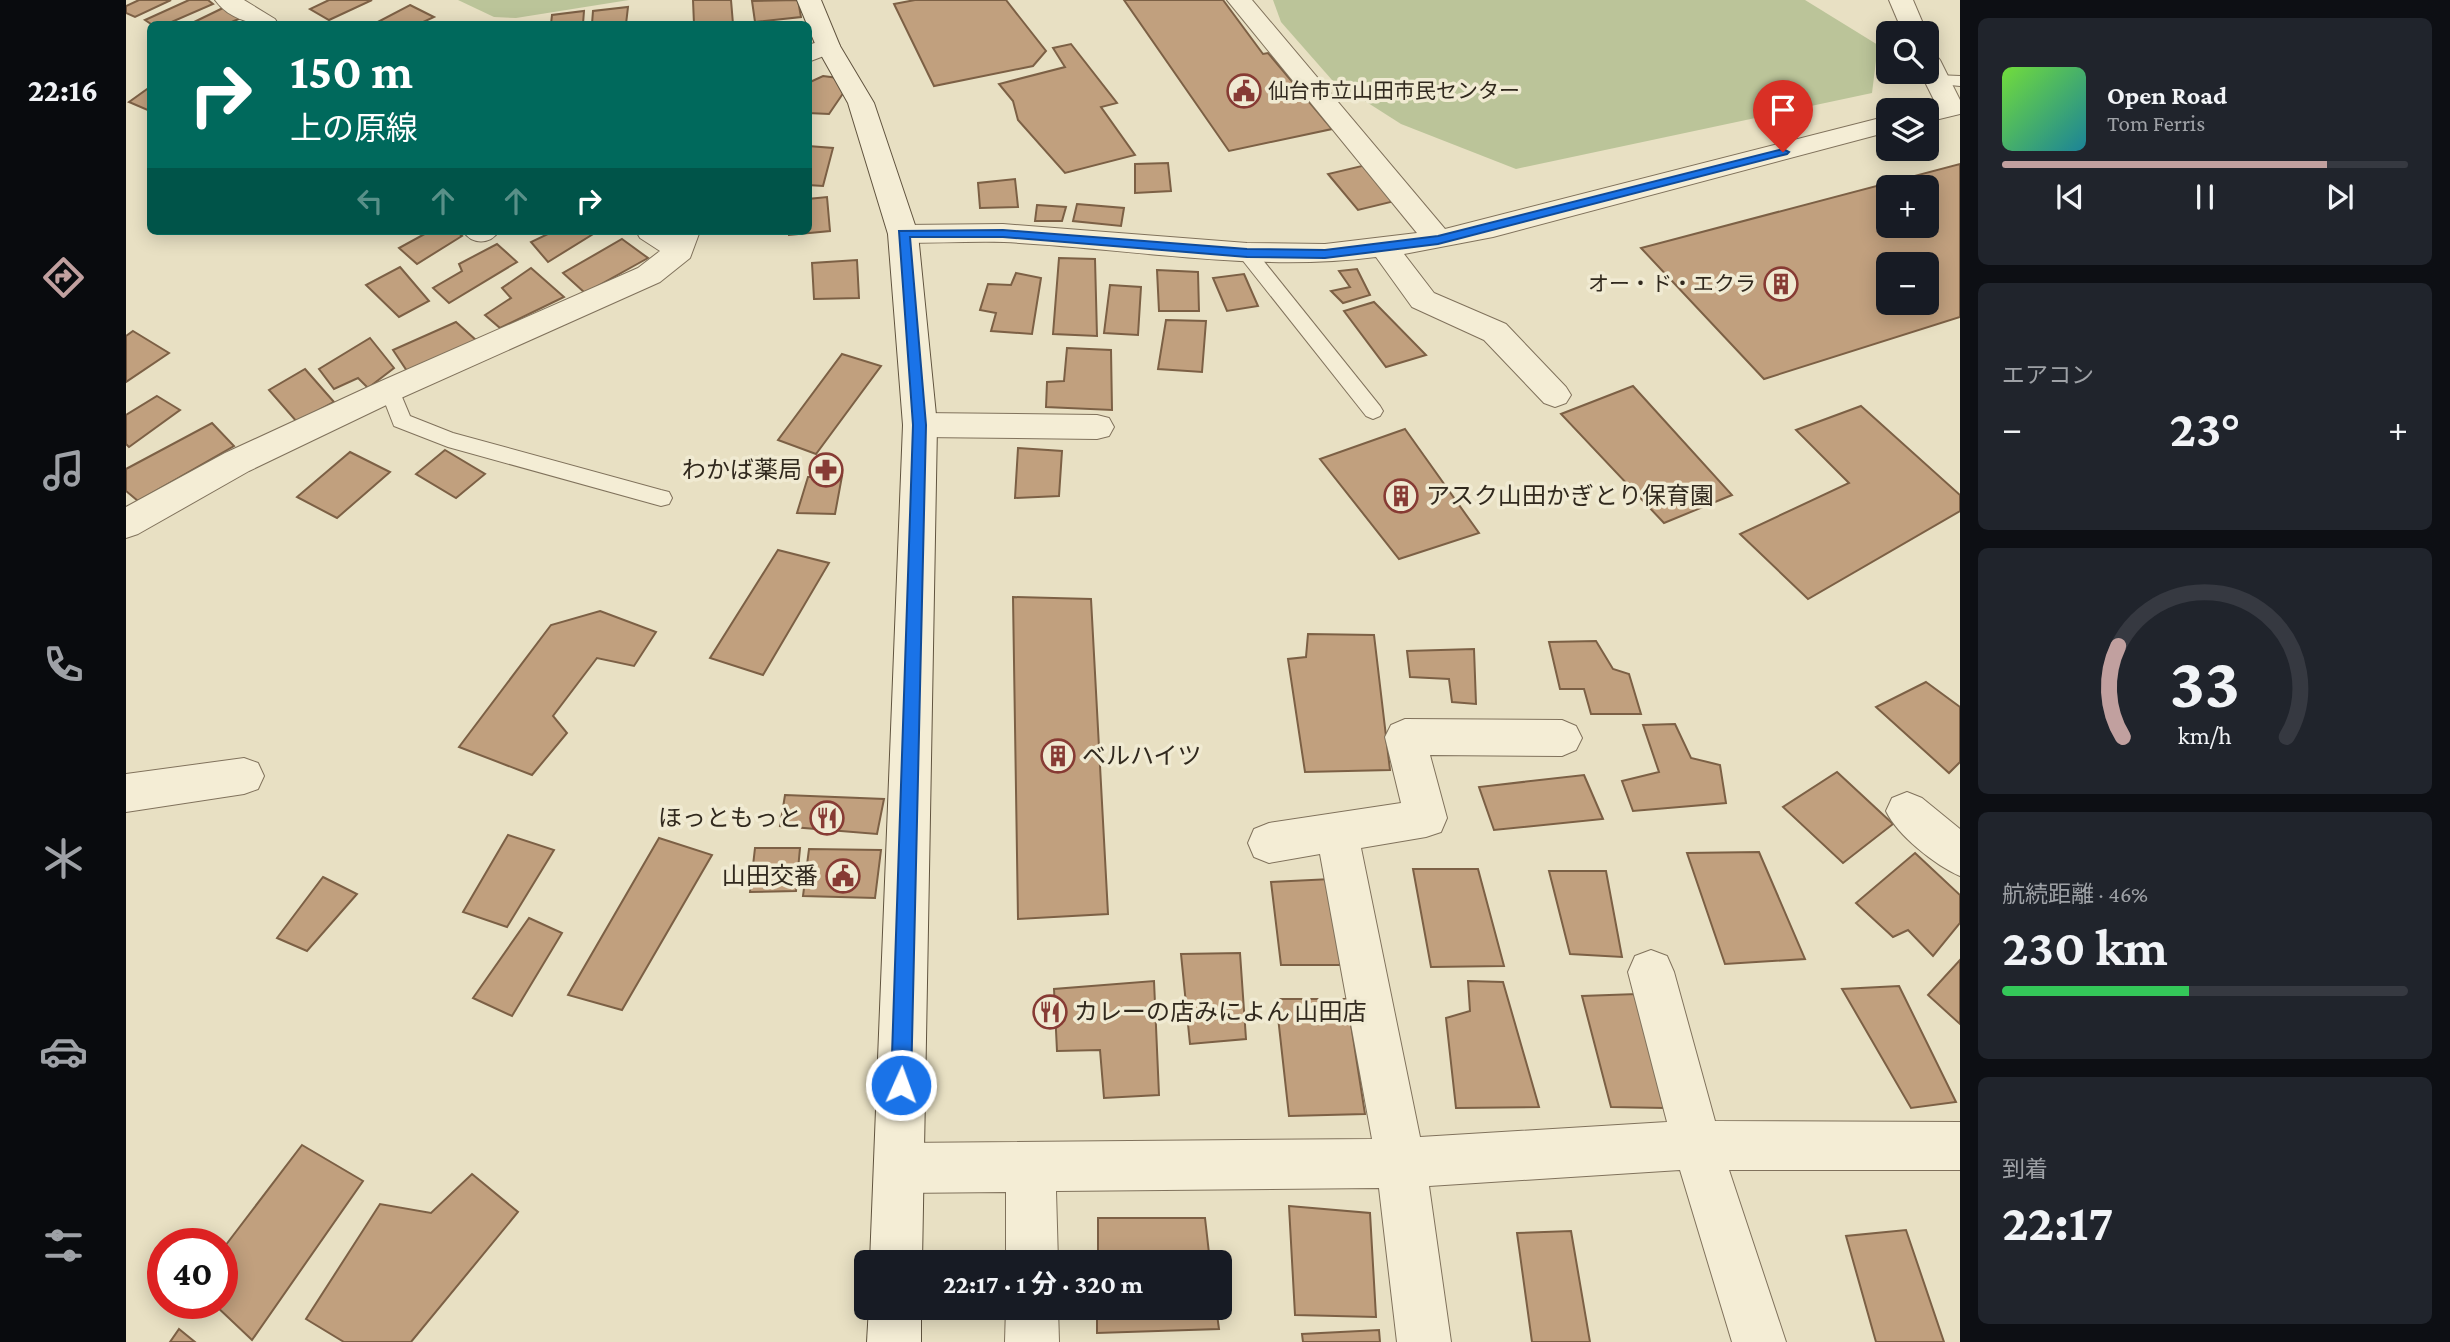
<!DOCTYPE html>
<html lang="ja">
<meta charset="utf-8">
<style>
:root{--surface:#171b24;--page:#20242c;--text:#f1f3f6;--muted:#9ea1a6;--line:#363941;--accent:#c1a09f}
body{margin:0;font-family:"Crimson Pro","Noto Sans JP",serif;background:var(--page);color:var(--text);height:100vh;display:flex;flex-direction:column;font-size:26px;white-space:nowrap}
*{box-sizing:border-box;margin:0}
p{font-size:23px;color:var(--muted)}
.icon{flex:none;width:38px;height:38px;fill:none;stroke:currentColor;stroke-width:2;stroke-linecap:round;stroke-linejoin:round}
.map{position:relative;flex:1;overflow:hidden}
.panel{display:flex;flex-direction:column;gap:18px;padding:18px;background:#0d0f14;width:490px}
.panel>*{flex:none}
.banner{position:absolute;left:21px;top:21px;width:665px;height:214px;border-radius:10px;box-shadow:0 4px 18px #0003;background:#00695c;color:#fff;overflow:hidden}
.tools{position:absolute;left:1750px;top:21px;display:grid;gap:14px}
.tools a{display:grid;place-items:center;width:63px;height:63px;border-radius:10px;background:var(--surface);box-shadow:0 4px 18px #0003;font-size:35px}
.speed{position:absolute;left:21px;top:1228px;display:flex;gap:14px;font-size:35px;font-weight:700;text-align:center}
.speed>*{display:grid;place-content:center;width:91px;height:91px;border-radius:50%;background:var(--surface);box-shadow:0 4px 18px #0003;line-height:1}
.speed .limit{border:10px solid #d22;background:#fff;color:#111}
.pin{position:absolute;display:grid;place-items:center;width:60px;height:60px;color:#fff;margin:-72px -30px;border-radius:50% 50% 50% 0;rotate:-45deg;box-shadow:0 0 7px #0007}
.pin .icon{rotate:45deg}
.me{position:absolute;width:77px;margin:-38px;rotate:2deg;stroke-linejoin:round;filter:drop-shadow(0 0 5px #0008)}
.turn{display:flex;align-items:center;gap:24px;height:147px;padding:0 28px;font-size:32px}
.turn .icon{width:91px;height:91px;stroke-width:2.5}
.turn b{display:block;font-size:49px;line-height:60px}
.lanes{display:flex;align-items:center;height:66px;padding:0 28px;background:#0003;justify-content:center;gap:35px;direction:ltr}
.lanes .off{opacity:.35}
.big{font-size:52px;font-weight:700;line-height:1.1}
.panel .card{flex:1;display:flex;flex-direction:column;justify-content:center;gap:10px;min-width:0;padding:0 24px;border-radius:10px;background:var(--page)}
.panel .dial{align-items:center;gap:0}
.dial svg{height:182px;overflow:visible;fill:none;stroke:var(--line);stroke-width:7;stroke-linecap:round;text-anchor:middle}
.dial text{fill:var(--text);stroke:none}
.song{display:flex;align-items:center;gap:21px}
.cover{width:84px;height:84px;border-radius:10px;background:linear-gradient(135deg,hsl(100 70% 55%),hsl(190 70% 35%))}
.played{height:7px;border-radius:4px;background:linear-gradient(90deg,var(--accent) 80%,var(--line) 80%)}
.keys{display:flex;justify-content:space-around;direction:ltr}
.heat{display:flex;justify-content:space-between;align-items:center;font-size:38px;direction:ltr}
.charge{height:10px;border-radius:5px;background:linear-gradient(90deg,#34c759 46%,var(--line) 0)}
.trip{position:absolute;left:728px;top:1250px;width:378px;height:70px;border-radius:10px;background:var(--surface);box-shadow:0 4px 18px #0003;font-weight:700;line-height:70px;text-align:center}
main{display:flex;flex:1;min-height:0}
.tabs{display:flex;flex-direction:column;width:126px;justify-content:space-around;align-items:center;background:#090b0e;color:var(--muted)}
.tabs .icon{width:49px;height:49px}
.tabs .on{color:var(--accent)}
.tabs b{font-size:32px;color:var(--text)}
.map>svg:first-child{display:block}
</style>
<main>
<nav class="tabs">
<b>22:16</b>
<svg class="icon on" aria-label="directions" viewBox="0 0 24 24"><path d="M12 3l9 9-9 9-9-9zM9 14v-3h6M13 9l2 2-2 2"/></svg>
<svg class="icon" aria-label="music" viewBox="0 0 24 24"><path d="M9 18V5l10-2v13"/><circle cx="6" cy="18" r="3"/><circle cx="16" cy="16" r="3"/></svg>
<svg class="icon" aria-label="phone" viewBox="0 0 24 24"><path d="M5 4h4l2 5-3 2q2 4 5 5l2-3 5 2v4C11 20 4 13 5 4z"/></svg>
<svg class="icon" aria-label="climate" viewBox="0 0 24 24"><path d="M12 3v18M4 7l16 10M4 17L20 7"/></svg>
<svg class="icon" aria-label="car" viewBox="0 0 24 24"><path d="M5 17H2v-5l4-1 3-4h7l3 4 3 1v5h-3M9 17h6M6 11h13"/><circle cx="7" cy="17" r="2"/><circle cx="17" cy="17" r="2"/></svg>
<svg class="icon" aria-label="filters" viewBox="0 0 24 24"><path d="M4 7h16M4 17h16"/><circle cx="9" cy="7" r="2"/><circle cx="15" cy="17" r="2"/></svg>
</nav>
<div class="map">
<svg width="1834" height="1342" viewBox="0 0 1834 1342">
<rect width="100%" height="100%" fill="#e8e0c3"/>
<g fill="#bbc499">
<polygon points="332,0 503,0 390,18 368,17"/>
<polygon points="1147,0 1679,0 1752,45 1746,93 1390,169 1275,124 1206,80 1155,22"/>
</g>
<g fill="#c1a07e" stroke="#7c6045" stroke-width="2" fill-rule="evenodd">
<polygon points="13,0 45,0 9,17 0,13 0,6"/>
<polygon points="63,0 82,0 87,4 41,24 25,24 19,20"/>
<polygon points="203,0 246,0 203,20 184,9"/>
<polygon points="567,0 605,0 607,24 568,24"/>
<polygon points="672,0 675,17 629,22 626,1"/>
<polygon points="789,0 880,0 920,51 907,66 808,86 768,4"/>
<polygon points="998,0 1097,0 1137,54 1142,53 1206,129 1103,151"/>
<polygon points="284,5 308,17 293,24 248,24"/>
<polygon points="99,7 115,18 101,24 64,24"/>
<polygon points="502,7 500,24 466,24 467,11"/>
<polygon points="458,11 457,24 425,24 426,15"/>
<polygon points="945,44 991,103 975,107 1009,155 939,173 892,120 887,101 873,84 939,67 927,48"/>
<polygon points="697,76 712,78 718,92 703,114 682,113 682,83"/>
<polygon points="24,87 24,111 3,102"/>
<polygon points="682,146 707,148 697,186 682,185"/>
<polygon points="1042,163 1045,191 1009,193 1009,164"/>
<path d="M1834 164V317L1638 379 1515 248ZM1762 187H1801V226H1762ZM1762 264H1801V303H1762Z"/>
<polygon points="1240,165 1269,201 1232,210 1202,174"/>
<polygon points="889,179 892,207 854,208 852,183"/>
<polygon points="701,197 704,231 663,235 663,231 682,231 682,199"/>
<polygon points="951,204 998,208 995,226 947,221"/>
<polygon points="911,205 940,207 936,221 909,221"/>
<polygon points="304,231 330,231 336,236 291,264 273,248"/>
<polygon points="428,231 472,231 422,262 405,242"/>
<polygon points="496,239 522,258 459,293 437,273"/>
<polygon points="371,244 391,262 323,303 307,288 336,271 333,264"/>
<polygon points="933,258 969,259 971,336 927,334"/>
<polygon points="731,260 733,298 688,299 686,263"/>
<polygon points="274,267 303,301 273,317 240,285"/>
<polygon points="405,268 438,297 374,328 359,315 385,298 376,288"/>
<polygon points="1231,269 1244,295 1217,303 1205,291 1224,287 1213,271"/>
<polygon points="1031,270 1072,272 1073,311 1033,311"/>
<polygon points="890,273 915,278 906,334 865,331 870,313 854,310 862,284 885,285"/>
<polygon points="1118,274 1132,306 1101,311 1087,278"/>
<polygon points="984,285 1015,287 1012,335 978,333"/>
<polygon points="1248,302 1300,355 1260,367 1218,311"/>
<polygon points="1040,320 1080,321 1076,372 1032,369"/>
<polygon points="330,322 351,341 281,371 267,350"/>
<polygon points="7,331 43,353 0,382 0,336"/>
<polygon points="244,338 268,368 242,388 232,378 208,389 193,369"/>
<polygon points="941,348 985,350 986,410 920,407 921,382 938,381"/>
<polygon points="716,354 755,366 690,454 652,440"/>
<polygon points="179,369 208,402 171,422 143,390"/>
<polygon points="1507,386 1606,495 1538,523 1435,414"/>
<polygon points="31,396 54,410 3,447 0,444 0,415"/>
<polygon points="1735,406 1834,495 1834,511 1682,599 1614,534 1723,483 1670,430"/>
<polygon points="86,423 108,446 12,501 0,491 0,469"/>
<polygon points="1279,429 1353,533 1273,559 1194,459"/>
<polygon points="892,448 936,451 933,496 889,498"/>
<polygon points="319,450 359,474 330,498 290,474"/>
<polygon points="224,452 264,472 211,518 171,497"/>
<polygon points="716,476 709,514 671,513 682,477"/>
<polygon points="652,550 703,563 637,675 584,658"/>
<polygon points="887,597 965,599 982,914 892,919"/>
<polygon points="474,611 530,632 508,666 471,658 427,716 441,733 406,775 333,747 425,625"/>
<polygon points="1182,634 1248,635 1264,770 1179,772 1162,659 1180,657"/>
<polygon points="1470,641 1487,669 1503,674 1515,714 1465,714 1458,689 1434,689 1423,642"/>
<polygon points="1348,649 1350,704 1326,702 1323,679 1284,677 1281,651"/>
<polygon points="1800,682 1834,707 1834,762 1823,773 1750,707"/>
<polygon points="1549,724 1565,758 1594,765 1600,803 1507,811 1496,781 1533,772 1517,725"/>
<polygon points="1711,772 1767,824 1717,863 1657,807"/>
<polygon points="1458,775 1477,819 1368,830 1353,787"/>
<polygon points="659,795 758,799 751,834 654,826"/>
<polygon points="382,835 428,850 381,927 337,912"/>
<polygon points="533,838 586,855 496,1010 442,995"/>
<polygon points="629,848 674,848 670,891 624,892"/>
<polygon points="683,849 755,850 749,898 677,896"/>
<polygon points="1633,852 1679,959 1599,964 1561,853"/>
<polygon points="1789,853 1834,895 1834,923 1807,956 1782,930 1767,937 1730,903"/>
<polygon points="1287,869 1352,869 1378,966 1305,967"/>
<polygon points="1423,871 1480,871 1496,957 1444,954"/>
<polygon points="197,877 231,894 181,951 151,938"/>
<polygon points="1205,879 1215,965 1155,965 1145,882"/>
<polygon points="403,918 436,933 386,1016 347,998"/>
<polygon points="1114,953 1120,1039 1064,1044 1055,954"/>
<polygon points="1834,960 1834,1024 1802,995"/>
<polygon points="1028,981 1033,1095 978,1098 974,1050 931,1051 928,989"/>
<polygon points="1342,981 1377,982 1413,1107 1330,1108 1320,1018 1344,1011"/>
<polygon points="1773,986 1830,1102 1785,1108 1716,989"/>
<polygon points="1511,994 1539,1108 1485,1107 1456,996"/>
<polygon points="1150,999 1221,999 1239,1114 1163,1116"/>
<polygon points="176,1145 237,1181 126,1340 88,1304 96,1304 96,1250"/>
<polygon points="346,1174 392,1212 285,1342 218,1342 180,1319 254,1204 305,1213"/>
<polygon points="1163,1206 1244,1213 1250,1317 1169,1315"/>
<polygon points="972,1218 1079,1218 1084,1262 972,1262"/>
<polygon points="1780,1230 1818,1342 1750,1342 1720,1236"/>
<polygon points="1445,1231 1464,1342 1406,1342 1391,1233"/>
<polygon points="971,1307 1090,1307 1093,1329 971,1333"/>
<polygon points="53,1329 69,1342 44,1342"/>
<polygon points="1253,1330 1254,1342 1177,1342 1176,1334"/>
</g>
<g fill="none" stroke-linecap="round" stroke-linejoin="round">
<defs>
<g id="lane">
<polygon points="1810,75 1834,76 1834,86 1804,83 1802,80 1804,77"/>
<polygon points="1121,247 1128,249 1254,406 1257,411 1254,416 1247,419 1240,416 1114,257 1112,253 1114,249"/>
<polygon points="264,383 271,385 284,416 327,433 535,490 543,492 546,498 543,504 535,506 322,447 268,426 254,390 257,385"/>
</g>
<g id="street">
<path d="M89 0H118L149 19 152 24C130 26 103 20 89 0Z"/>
<path d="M1101 0H1126L1319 229 1762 116V132L1367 237 1278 254 1308 293 1380 324 1440 387 1445 395 1440 403 1429 407 1418 403 1358 340 1286 307 1250 257C1126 273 1003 248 878 242 845 241 811 243 777 243L767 241 762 234 767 227 777 225 877 224 1121 243 1199 244 1291 233Z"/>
<polygon points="1763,0 1787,0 1801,33 1801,34 1777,33"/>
<polygon points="702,39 711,41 714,46 711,51 682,62 682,45"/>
<polygon points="1801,52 1810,55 1814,60 1834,100 1834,114 1801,122 1801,110 1790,110 1810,104 1794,72 1801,72"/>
<path d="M337 231H373C364 245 346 245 337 231Z"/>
<polygon points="510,231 574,231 564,258 534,282 275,398 123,471 12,534 0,538 0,507 99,453 253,382 512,268 534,251 514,238"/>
<polygon points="794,413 971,415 983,418 988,427 983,436 971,439 794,437 782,434 777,425 782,416"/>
<polygon points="1279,719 1436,720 1450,726 1456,738 1450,750 1436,756 1304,755 1321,818 1315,832 1300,837 1235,848 1294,1137 1541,1122 1502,972 1509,956 1525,950 1541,956 1548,972 1589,1121 1834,1122 1834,1170 1603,1170 1660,1342 1606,1342 1554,1170 1303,1186 1325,1342 1271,1342 1253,1188 930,1191 932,1262 880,1262 880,1192 773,1193 756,1185 748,1168 756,1151 773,1143 1246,1139 1194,854 1143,863 1128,857 1122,843 1128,829 1143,823 1275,803 1259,737 1265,725"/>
<polygon points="118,758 132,763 138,776 132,789 118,794 0,812 0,774"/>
<path d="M1781 792 1796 798 1834 829V876C1810 866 1771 835 1760 811L1766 798Z"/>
<polygon points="880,1307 932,1307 933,1342 879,1342"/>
</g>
<g id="secondary">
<polygon points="671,0 695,0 714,46 748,103 792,234 811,425 796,1262 744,1262 777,425 762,234 722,103 690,46"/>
<polygon points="743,1307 795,1307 795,1342 741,1342"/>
</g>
</defs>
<use href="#lane" stroke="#80725c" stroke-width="2"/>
<use href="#street" stroke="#80725c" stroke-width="2"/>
<use href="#secondary" stroke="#61543f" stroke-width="2"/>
<use href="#lane" fill="#f4edd5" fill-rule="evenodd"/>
<use href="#street" fill="#f4edd5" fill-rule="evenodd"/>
<use href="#secondary" fill="#f4edd5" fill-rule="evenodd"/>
</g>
<polygon fill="#1a73e8" stroke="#114b97" stroke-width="2" points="1657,149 1663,152 1661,154 1312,244 1199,258 1121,257 877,237 784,237 800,425 785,1085 782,1092 775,1095 768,1092 765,1085 787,425 773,231 877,230 1121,249 1199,250 1312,236"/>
<defs>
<symbol id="civic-ring" viewBox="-11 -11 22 22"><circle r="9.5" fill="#f0ead2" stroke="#873b34" stroke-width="1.5"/><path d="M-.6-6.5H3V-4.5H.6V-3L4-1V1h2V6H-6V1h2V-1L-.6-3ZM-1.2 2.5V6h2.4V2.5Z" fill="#873b34"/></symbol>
<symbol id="building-ring" viewBox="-11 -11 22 22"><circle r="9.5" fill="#f0ead2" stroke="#873b34" stroke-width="1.5"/><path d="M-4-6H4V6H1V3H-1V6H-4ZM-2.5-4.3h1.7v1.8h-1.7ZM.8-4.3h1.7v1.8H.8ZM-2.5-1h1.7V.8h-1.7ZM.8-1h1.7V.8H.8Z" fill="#873b34"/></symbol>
<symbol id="pharmacy-ring" viewBox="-11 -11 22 22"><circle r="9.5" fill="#f0ead2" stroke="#873b34" stroke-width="1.5"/><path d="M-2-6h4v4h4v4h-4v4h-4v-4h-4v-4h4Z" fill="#873b34"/></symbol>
<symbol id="restaurant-ring" viewBox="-11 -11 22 22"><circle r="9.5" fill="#f0ead2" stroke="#873b34" stroke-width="1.5"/><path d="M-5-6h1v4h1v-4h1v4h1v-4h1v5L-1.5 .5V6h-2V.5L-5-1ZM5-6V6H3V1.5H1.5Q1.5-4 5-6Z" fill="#873b34"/></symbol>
</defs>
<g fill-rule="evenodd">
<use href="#civic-ring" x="1099" y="72" width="38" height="38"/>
<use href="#building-ring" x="1636" y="265" width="38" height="38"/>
<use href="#pharmacy-ring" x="681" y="451" width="38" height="38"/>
<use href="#building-ring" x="1256" y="477" width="38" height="38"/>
<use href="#building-ring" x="913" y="737" width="38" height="38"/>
<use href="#restaurant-ring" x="682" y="799" width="38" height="38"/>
<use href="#civic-ring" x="698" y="857" width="38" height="38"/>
<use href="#restaurant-ring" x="905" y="993" width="38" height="38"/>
</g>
<g text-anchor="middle" stroke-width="7" stroke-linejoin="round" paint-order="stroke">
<g font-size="21" fill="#31291e" stroke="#f0ead2" text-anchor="start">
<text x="1142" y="98">仙台市立山田市民センター</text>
<text x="1630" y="291" text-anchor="end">オー・ド・エクラ</text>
</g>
<g font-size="24" fill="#31291e" stroke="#f0ead2" text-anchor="end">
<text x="676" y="478">わかば薬局</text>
<text x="1300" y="504" text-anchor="start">アスク山田かぎとり保育園</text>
<text x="956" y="764" text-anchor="start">ベルハイツ</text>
<text x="676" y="826">ほっともっと</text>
<text x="692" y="884">山田交番</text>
<text x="948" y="1020" text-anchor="start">カレーの店みによん 山田店</text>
</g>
</g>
</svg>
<div class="tools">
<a><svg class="icon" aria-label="search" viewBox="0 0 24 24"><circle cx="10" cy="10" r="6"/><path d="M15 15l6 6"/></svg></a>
<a><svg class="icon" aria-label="layers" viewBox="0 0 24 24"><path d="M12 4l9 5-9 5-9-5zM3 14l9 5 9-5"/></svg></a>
<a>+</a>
<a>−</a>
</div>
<div class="speed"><div class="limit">40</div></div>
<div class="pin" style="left:1657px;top:152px;background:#d93025"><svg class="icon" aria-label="arrive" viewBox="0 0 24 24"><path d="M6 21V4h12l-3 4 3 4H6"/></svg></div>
<svg class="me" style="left:775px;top:1085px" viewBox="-20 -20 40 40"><circle r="17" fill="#1a73e8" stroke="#fff" stroke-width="3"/><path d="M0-11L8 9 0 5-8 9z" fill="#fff"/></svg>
<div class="trip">22:17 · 1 分 · 320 m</div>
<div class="banner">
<div class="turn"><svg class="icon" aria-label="right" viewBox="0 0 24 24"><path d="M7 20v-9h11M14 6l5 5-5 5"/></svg><div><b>150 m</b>上の原線</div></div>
<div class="lanes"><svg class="icon off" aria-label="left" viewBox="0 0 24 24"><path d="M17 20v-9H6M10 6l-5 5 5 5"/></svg><svg class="icon off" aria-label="ahead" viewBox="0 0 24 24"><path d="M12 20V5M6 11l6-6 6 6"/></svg><svg class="icon off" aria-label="ahead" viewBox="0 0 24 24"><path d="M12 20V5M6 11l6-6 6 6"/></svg><svg class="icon" aria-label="right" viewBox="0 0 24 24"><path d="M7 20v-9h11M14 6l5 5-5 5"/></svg></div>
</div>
</div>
<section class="panel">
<div class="card">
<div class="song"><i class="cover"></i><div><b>Open Road</b><p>Tom Ferris</p></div></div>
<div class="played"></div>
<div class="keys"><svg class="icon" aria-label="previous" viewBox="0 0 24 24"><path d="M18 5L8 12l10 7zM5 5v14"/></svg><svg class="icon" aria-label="pause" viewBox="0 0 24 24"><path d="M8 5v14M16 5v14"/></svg><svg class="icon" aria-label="next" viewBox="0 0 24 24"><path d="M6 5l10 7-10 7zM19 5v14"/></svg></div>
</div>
<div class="card"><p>エアコン</p>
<div class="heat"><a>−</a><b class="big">23°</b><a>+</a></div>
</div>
<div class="card dial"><svg viewBox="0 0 100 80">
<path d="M14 69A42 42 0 1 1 86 69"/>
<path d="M14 69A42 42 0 0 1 12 29" stroke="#c1a09f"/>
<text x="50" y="56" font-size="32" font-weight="700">33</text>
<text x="50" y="72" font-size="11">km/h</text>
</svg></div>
<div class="card"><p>航続距離 · 46%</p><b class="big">230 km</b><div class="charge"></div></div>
<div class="card"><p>到着</p><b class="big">22:17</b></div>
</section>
</main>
